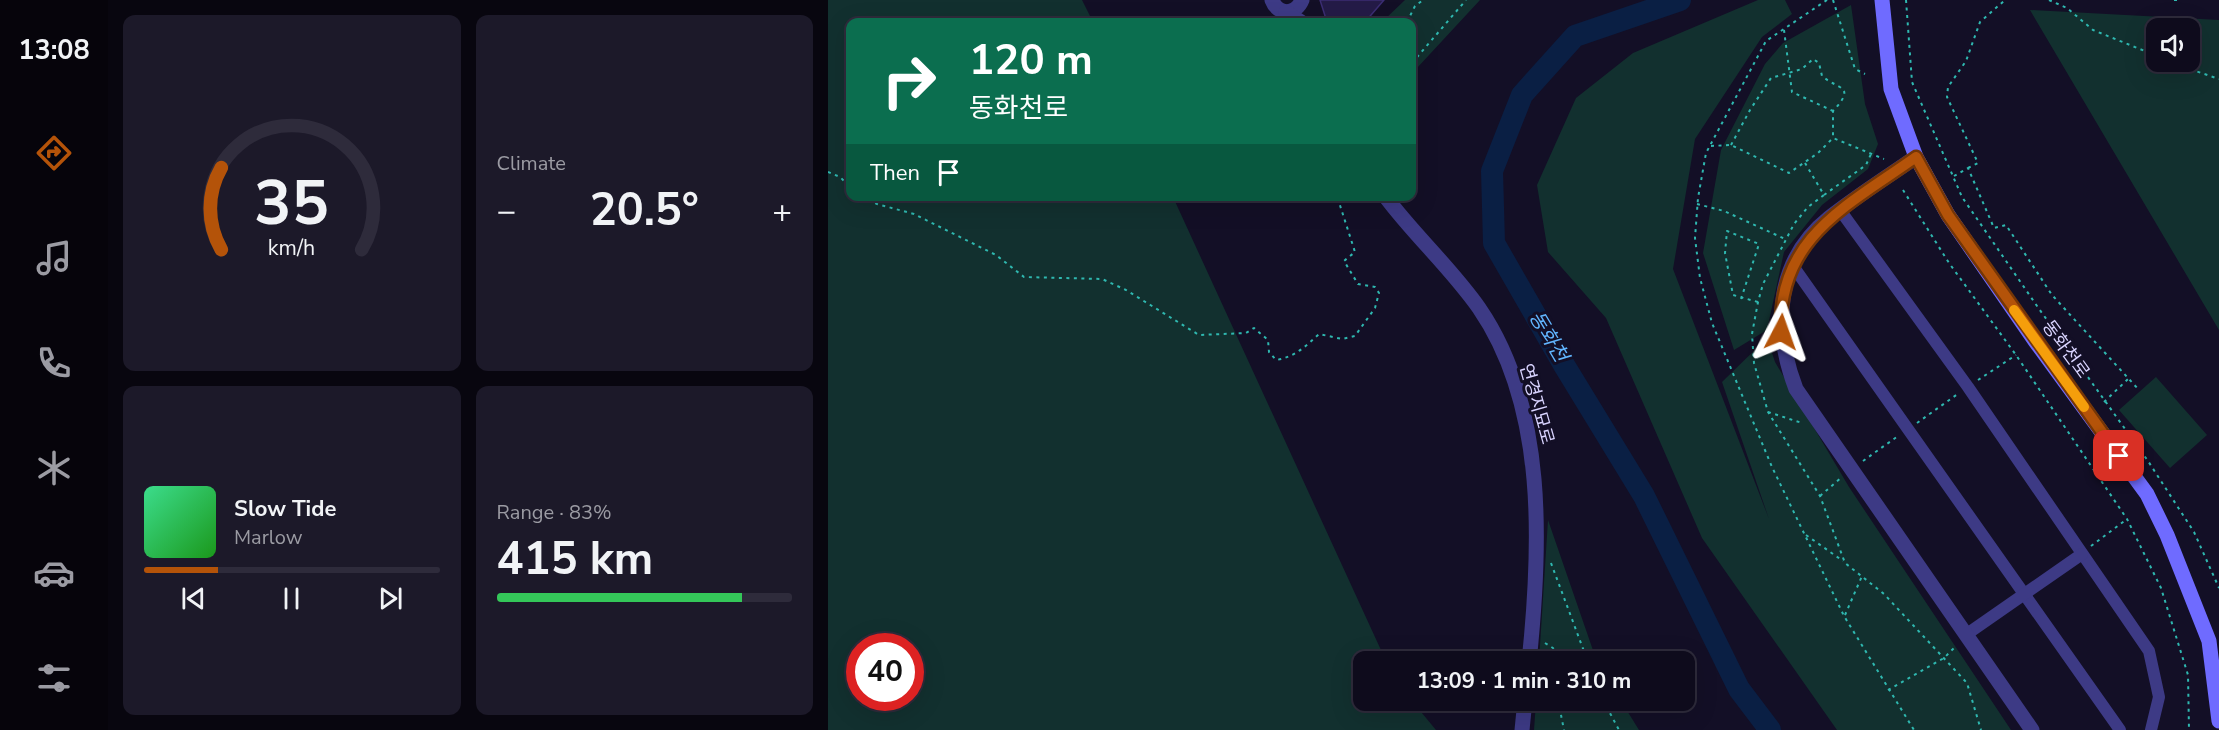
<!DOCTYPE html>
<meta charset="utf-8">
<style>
:root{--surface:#0e0b1c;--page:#1c1929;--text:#f1f3f6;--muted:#9b9ba3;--line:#2e2b3b;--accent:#b45309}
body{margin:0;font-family:"Nunito Sans","Noto Sans KR",sans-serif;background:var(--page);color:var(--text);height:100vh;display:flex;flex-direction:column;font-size:22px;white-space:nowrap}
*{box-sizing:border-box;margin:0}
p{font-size:20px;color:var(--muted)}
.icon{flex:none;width:33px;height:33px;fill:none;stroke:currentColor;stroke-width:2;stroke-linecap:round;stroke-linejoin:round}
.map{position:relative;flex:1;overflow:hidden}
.panel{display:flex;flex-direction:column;gap:15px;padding:15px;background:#08060f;width:720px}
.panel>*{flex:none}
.guide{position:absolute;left:18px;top:18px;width:570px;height:183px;border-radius:12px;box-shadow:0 6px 24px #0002,0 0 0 2px var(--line);background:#0b6e4f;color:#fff;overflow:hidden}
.tools{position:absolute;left:1318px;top:18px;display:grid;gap:12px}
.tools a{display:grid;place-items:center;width:54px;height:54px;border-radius:12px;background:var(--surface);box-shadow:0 6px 24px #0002,0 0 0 2px var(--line);font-size:30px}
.speed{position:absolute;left:18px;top:633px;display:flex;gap:12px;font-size:30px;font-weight:700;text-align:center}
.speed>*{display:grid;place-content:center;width:78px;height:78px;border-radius:50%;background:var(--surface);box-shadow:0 6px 24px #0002,0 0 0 2px var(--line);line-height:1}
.speed .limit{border:9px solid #d22;background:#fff;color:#111}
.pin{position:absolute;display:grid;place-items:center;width:51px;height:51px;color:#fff;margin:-26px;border-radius:12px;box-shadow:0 3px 9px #0006}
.me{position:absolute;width:66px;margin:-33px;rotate:4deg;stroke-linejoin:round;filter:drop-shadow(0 0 4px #0008)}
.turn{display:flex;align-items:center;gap:21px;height:126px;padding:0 24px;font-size:27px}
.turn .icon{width:78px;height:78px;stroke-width:2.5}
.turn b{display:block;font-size:42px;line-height:51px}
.then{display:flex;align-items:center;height:57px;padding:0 24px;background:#0003;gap:12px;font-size:22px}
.big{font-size:45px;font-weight:700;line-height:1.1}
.panel .widget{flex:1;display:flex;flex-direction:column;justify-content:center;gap:9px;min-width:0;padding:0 21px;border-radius:12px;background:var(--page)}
.panel .dial{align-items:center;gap:0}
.dial svg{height:156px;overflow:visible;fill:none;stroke:var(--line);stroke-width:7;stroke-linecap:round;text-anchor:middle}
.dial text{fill:var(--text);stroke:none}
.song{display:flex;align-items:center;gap:18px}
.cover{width:72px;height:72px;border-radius:9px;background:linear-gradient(135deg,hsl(150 70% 55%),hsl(120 70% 35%))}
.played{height:6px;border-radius:3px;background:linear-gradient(90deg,var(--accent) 25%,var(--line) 25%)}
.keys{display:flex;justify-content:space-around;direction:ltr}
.heat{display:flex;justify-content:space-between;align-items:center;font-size:33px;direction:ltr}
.charge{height:9px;border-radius:4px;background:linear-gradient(90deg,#34c759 83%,var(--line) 0)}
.panel .tiles{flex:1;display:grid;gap:15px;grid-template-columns:repeat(2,1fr)}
.trip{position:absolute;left:525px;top:651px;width:342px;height:60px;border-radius:12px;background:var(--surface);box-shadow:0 6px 24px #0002,0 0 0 2px var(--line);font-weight:700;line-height:60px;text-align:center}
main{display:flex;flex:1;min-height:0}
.menu{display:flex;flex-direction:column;width:108px;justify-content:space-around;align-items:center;background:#06040b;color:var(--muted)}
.menu .icon{width:42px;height:42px}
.menu .current{color:var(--accent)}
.menu b{font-size:27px;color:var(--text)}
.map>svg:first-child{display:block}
</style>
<main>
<nav class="menu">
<b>13:08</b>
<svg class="icon current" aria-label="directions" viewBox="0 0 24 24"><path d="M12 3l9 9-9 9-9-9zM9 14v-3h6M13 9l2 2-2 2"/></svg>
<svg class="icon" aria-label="music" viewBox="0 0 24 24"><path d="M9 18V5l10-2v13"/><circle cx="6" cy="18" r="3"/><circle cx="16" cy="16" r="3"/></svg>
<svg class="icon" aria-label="phone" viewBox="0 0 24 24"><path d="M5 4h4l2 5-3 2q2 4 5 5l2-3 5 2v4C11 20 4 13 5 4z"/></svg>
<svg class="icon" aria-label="climate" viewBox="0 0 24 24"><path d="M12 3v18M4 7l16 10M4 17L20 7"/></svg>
<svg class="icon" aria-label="car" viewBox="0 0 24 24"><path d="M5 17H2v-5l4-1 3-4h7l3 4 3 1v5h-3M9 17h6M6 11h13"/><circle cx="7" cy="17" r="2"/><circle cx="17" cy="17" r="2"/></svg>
<svg class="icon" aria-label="filters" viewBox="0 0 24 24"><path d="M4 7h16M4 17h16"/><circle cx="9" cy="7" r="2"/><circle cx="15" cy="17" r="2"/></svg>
</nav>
<section class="panel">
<div class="tiles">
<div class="widget dial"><svg viewBox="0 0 100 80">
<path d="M14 69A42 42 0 1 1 86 69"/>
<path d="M14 69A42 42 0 0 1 14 27" stroke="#b45309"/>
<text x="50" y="56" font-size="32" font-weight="700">35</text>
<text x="50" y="72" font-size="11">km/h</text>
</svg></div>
<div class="widget"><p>Climate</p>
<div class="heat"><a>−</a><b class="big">20.5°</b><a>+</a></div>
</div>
<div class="widget">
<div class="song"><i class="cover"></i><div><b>Slow Tide</b><p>Marlow</p></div></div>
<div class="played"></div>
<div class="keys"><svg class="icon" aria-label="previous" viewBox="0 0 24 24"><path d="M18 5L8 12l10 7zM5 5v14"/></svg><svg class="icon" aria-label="pause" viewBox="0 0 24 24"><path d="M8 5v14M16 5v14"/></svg><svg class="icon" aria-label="next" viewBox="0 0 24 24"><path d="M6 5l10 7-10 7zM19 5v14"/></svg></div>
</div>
<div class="widget"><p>Range · 83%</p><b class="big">415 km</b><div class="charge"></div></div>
</div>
</section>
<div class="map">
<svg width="1391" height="730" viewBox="0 0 1391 730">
<rect width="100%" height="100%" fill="#130f26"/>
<g fill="#12302f" fill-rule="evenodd">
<path d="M0 0H254L265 22H22V196L345 197 558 661 536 662V700L584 701 608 730H0ZM32 646H82V698H32Z"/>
<polygon points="577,0 652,0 589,68 584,92 584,22 554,22"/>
<polygon points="930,0 957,0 964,14 934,37 867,139 845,269 941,519 894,382 939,338 947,362 1021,487 1183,730 1009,730 874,538 778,318 720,252 709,185 748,98 805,53"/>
<polygon points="1023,5 1037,104 1050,144 1040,169 994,205 956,252 939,330 906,350 875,253 893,150 937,64 955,43"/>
<path d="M1202 10 1391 20V330ZM1329 28H1362V62H1329Z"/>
<polygon points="1328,377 1379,435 1342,468 1291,410"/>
<polygon points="720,520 768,659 770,661 711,661"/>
<polygon points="708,701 793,701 811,730 706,730"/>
</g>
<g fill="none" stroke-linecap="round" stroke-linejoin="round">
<polyline stroke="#0a1f44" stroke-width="22" points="852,0 747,36 694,95 664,171 666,243 736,365 816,496 911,689 942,730"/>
</g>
<polygon fill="#241b47" stroke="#3b2d73" stroke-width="1.5" points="492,0 556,0 537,22 499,22"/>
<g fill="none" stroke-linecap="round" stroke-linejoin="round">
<g stroke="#2fb8b0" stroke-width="2" stroke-dasharray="3 4.5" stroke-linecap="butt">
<polyline points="999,0 938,41 878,153 870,198 867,238 872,278 884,323 944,467 1016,616 1086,730"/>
<polyline points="1005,0 1027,69 1037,74"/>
<polyline points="1078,0 1084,82 1134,197 1209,306 1320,461 1366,532 1391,588"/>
<polyline points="1221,0 1239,8 1265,30 1329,56"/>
<polyline points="1346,0 1351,0"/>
<polyline points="579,22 587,6 595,0"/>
<polyline points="956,30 964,92 1005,111"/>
<polyline points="1341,62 1391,79"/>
<polyline points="584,63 638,0"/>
<path d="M903 145 922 110 943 78 974 69 985 59 991 63 994 76C1010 90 1029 85 1005 111V138L1056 159"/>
<polyline points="883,146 903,145 961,173 990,153 1005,138"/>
<polyline points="977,163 996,195 980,207 966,224 935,284 930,302 924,334 926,363 940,412 992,496 1017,563 1056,594 1139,683 1153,730"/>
<polyline points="1140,168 1150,163 1119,97 1120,87 1138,61 1152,22 1177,0"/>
<polyline points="0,172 12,177 22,187"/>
<polyline points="1126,176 1140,168 1166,228 1178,225 1224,295 1311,390"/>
<polyline points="1075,190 1121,263 1188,355 1299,519 1333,588 1360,675 1361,730"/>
<polyline points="996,195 1038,165 1043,154"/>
<path d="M34 196 49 204 86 214 168 255 196 277 274 279 298 290 371 335 418 333 426 328 440 340 441 352 448 360C467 357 478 346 491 334L514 339 527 336 547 308 551 293 547 287 530 284 516 261 527 252 509 196"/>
<polyline points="869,204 896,211 957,239"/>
<polyline points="913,299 931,244 899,231 897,253 905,295 930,302"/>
<polyline points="1150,380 1188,355"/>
<polyline points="1276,402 1300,379"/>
<polyline points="940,412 974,423"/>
<polyline points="1089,423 1131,393"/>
<polyline points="1035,461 1070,436"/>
<polyline points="992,496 1014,477"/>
<polyline points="978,535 1015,561"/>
<polyline points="1263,546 1299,519"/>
<polyline points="723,563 760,662"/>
<polyline points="1017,615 1034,576"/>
<polyline points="717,643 725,648 734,662"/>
<polyline points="1060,690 1116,658 1128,646"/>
<polyline points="733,700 732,710 736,730"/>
<polyline points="775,700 791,730"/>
</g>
<g stroke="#3d3a85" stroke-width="12">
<polyline points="1012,210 1140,387 1321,651 1331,697 1323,730"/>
<polyline points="965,266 1292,730"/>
<polyline points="1139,634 1254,554"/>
</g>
<g stroke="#3d3a85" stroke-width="15">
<path d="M444 0C450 16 468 15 474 0"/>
<polyline points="458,12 473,22"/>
<path d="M1088 157C1059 177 1029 196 1001 218 946 262 945 329 968 389L1204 730"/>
<path d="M557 196C586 235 623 268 651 308 719 407 713 547 701 662"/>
<polyline points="694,730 697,700"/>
</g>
<polyline stroke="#6f6bff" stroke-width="15" points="1054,0 1063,89 1088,157 1120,215 1207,341 1319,494 1339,535 1381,641 1391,721"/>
</g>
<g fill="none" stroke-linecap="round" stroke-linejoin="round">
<defs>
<path id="route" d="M953 332C949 237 1021 205 1088 157L1120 215 1291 456"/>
</defs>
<use href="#route" stroke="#753606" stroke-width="15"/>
<use href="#route" stroke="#b45309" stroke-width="10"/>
<polyline stroke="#f59e0b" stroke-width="10" points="1186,310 1256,407"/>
</g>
<g text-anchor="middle" stroke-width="6" stroke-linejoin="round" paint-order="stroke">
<g font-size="18" fill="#d9d4ff" stroke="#130f26">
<text transform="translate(1238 349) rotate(54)" y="6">동화천로</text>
<text transform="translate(709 404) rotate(74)" y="6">연경지묘로</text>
</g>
<g font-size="20" font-style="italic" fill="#62b6ff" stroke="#130f26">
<text transform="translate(721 336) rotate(59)" y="7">동화천</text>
</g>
</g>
</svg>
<div class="tools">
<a><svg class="icon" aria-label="sound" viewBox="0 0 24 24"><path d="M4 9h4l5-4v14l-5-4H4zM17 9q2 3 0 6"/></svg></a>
</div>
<div class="speed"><div class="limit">40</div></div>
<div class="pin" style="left:1291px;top:456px;background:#d93025"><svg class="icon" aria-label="arrive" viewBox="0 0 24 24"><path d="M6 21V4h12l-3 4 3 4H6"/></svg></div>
<svg class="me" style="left:953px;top:332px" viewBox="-20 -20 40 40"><path d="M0-17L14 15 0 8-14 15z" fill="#b45309" stroke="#fff" stroke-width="4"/></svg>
<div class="trip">13:09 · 1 min · 310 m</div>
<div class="guide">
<div class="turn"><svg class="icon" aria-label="right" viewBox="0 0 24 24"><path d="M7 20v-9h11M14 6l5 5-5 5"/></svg><div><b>120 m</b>동화천로</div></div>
<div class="then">Then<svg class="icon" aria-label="arrive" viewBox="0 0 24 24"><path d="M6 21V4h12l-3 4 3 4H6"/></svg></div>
</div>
</div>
</main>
